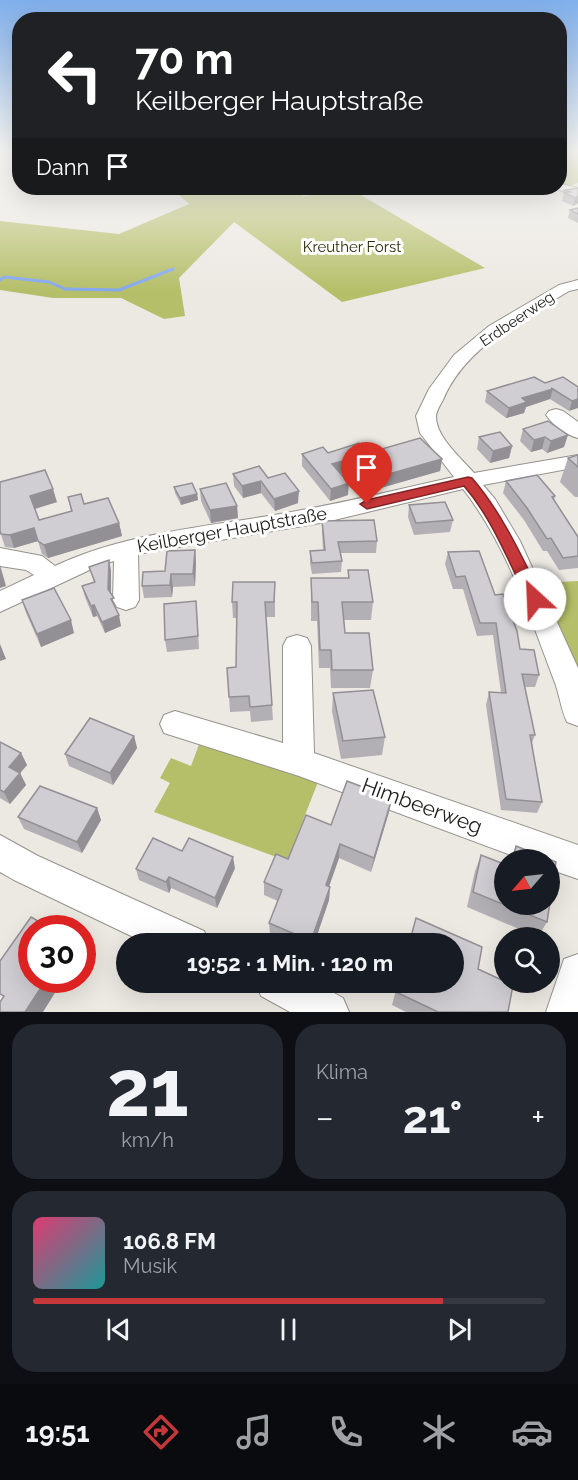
<!DOCTYPE html>
<html lang="de">
<meta charset="utf-8">
<style>
:root{--surface:#171b24;--page:#242831;--text:#f1f3f6;--muted:#9ea1a6;--line:#363941;--accent:#c63739}
body{margin:0;font-family:Raleway,sans-serif;background:var(--page);color:var(--text);height:100vh;display:flex;flex-direction:column;font-size:22px;white-space:nowrap}
*{box-sizing:border-box;margin:0}
p{font-size:20px;color:var(--muted)}
.icon{flex:none;width:33px;height:33px;fill:none;stroke:currentColor;stroke-width:2;stroke-linecap:round;stroke-linejoin:round}
.map{position:relative;height:1012px;overflow:hidden}
.side{display:flex;flex-direction:column;gap:12px;padding:12px;background:#0d0f14;flex:1}
.side>*{flex:none}
.hud{position:absolute;left:12px;top:12px;width:555px;height:183px;border-radius:24px;box-shadow:0 6px 24px #0002;background:#202124;color:#fff;overflow:hidden}
.needle{width:39px;rotate:242deg}
.fabs{position:absolute;left:494px;top:849px;display:grid;gap:12px}
.fabs a{display:grid;place-items:center;width:66px;height:66px;border-radius:50%;background:var(--surface);box-shadow:0 6px 24px #0002;font-size:30px}
.speed{position:absolute;left:18px;top:915px;display:flex;gap:12px;font-size:30px;font-weight:700;text-align:center}
.speed>*{display:grid;place-content:center;width:78px;height:78px;border-radius:50%;background:var(--surface);box-shadow:0 6px 24px #0002;line-height:1}
.speed .limit{border:9px solid #d22;background:#fff;color:#111}
.pin{position:absolute;display:grid;place-items:center;width:51px;height:51px;color:#fff;margin:-62px -26px;border-radius:50% 50% 50% 0;rotate:-45deg;box-shadow:0 0 6px #0007}
.pin .icon{rotate:45deg}
.me{position:absolute;width:66px;margin:-33px;rotate:335deg;stroke-linejoin:round;filter:drop-shadow(0 0 4px #0008)}
.turn{display:flex;align-items:center;gap:21px;height:126px;padding:0 24px;font-size:27px}
.turn .icon{width:78px;height:78px;stroke-width:2.5}
.turn b{display:block;font-size:42px;line-height:51px}
.then{display:flex;align-items:center;height:57px;padding:0 24px;background:#0003;gap:12px;font-size:22px}
.big{font-size:45px;font-weight:700;line-height:1.1}
.side .tile{flex:1;display:flex;flex-direction:column;justify-content:center;gap:9px;min-width:0;padding:0 21px;border-radius:24px;background:var(--page)}
.side .dial{align-items:center;gap:0}
.dial b{font-size:78px;line-height:1}
.song{display:flex;align-items:center;gap:18px}
.cover{width:72px;height:72px;border-radius:9px;background:linear-gradient(135deg,hsl(340 70% 55%),hsl(180 70% 35%))}
.played{height:6px;border-radius:3px;background:linear-gradient(90deg,var(--accent) 80%,var(--line) 80%)}
.keys{display:flex;justify-content:space-around;direction:ltr}
.heat{display:flex;justify-content:space-between;align-items:center;font-size:33px;direction:ltr}
.side .tiles{flex:1;display:grid;gap:12px;grid-template-columns:1fr 1fr}
.tile:last-child{grid-column:span 2}
.trip{position:absolute;left:116px;top:933px;width:348px;height:60px;border-radius:30px;background:var(--surface);box-shadow:0 6px 24px #0002;font-weight:700;line-height:60px;text-align:center}
.dock{display:flex;height:96px;justify-content:space-around;align-items:center;background:#090b0e;color:var(--muted)}
.dock .icon{width:42px;height:42px}
.dock .selected{color:var(--accent)}
.dock b{font-size:27px;color:var(--text)}
.map>svg:first-child{display:block}
</style>
<div class="map">
<svg width="578" height="1012" viewBox="0 0 578 1012">
<rect width="100%" height="100%" fill="#ece9e3"/>
<g fill="#b5bf69">
<polygon points="560,150 578,150 578,183 560,189 555,188 560,188"/>
<polygon points="171,188 286,188 304,196 349,188 485,268 342,302 234,222 179,278 185,316 164,319 121,298 53,298 0,290 0,221 119,234 189,204"/>
<polygon points="578,581 578,673 540,583"/>
<polygon points="200,742 318,782 287,861 154,812 170,783 160,778 171,758 191,766"/>
</g>
<g fill="none" stroke-linecap="round" stroke-linejoin="round">
<polyline stroke="#84a8ef" stroke-width="3" points="0,280 4,277 49,282 65,289 119,290 173,269"/>
<defs>
<g id="minor">
<polygon points="560,184 578,188 578,195 556,189 555,188 560,188"/>
<path d="M578 280V289L569 291C522 320 465 347 443 400 440 405 436 412 436 417 436 437 462 459 474 473L578 455V467L483 485 495 499 520 541 578 668V726L567 722C561 710 560 696 555 683 530 617 507 545 463 489L326 522 138 554 139 600 135 607 126 610 117 607 113 600 114 561 98 566 0 612V591L34 575 26 570 0 566V548L42 556 55 566C125 533 205 527 280 514 339 504 396 490 454 477L420 433 416 416 429 389 454 355 489 326 559 285Z"/>
<path d="M556 409 563 411 578 422V438C566 435 553 425 546 415L549 411Z"/>
<polygon points="297,635 307,638 311,646 314,753 578,845 578,879 549,869 549,860 524,860 299,776 164,733 160,724 164,715 175,711 283,743 283,646 287,638"/>
<polygon points="0,835 38,856 204,931 210,944 148,944 14,880 0,872"/>
<polygon points="578,954 578,1012 546,1012 564,959"/>
<polygon points="256,982 315,982 343,998 349,1012 290,1012 261,996"/>
</g>
</defs>
<use href="#minor" stroke="#95928c" stroke-width="2"/>
<use href="#minor" fill="#fff" fill-rule="evenodd"/>
</g>
<g fill="#b3b0b5">
<polygon points="578,188 578,203 573,206 562,201 565,190"/>
<polygon points="578,208 578,223 568,218 570,210"/>
<polygon points="545,383 578,387 569,411 550,399 526,407 524,413 506,418 485,402 487,391"/>
<polygon points="548,421 564,447 547,453 542,449 531,452 520,441 523,429"/>
<polygon points="479,437 512,446 509,458 490,463 477,449"/>
<polygon points="328,453 368,453 442,459 440,471 377,489 359,468 340,473 348,495 330,501 302,466 302,454"/>
<polygon points="578,455 578,497 575,497 560,482 568,458"/>
<polygon points="233,474 268,478 298,503 275,511 261,493 243,498 234,486"/>
<polygon points="506,481 555,496 554,500 578,537 578,568 559,570 547,551 543,551 524,520 503,493"/>
<polygon points="0,482 57,502 35,509 39,520 71,511 68,497 119,523 122,536 48,558 42,554 38,541 14,548 5,547 0,531"/>
<polygon points="174,487 197,494 198,500 181,505 175,493"/>
<polygon points="200,489 237,506 238,518 211,523 201,501"/>
<polygon points="409,505 453,520 450,532 414,535 408,517"/>
<polygon points="322,521 377,541 376,553 341,553 342,561 341,572 312,574 310,563 310,551 323,551 322,532"/>
<polygon points="195,550 196,562 195,586 173,587 172,597 144,598 142,586 165,571"/>
<polygon points="448,552 495,595 520,649 539,675 535,687 525,687 535,735 532,743 542,802 537,813 501,810 486,705 489,692 501,693 493,635 477,636 463,589 453,589 445,564"/>
<polygon points="109,560 111,571 111,594 121,626 105,633 97,616 93,617 85,597 82,586 94,582 89,567"/>
<polygon points="348,570 373,602 371,620 344,620 345,633 373,670 370,688 331,688 330,668 319,668 317,621 311,621 311,578 348,578"/>
<polygon points="275,582 275,617 266,617 273,720 251,722 250,711 230,712 229,697 236,667 237,618 233,618 232,602"/>
<polygon points="22,600 74,633 41,647 26,613"/>
<polygon points="197,614 199,649 167,652 165,640"/>
<polygon points="333,693 385,737 382,755 341,759 332,711"/>
<polygon points="134,736 137,748 113,785 69,766 65,754"/>
<polygon points="0,742 21,753 27,765 20,773 26,785 10,804 0,798"/>
<polygon points="97,808 101,820 82,853 24,829 18,817"/>
<polygon points="389,812 371,872 339,858 329,886 330,887 329,900 314,944 288,944 270,935 269,923 278,901 264,895 264,882 288,859 331,825"/>
<polygon points="516,846 556,862 547,922 538,937 467,907 475,871 481,855 504,864 504,904 549,904 549,860 510,860"/>
<polygon points="182,851 235,868 217,908 171,888 169,893 139,880 136,869"/>
<polygon points="478,969 508,1012 406,1012 392,1005 398,982"/>
</g>
<g fill="#929094">
<polygon points="578,196 578,203 573,206 575,198"/>
<polygon points="553,389 550,399 526,407 524,413 506,418 509,408 522,398"/>
<polygon points="578,399 578,408 569,411 572,401"/>
<polygon points="568,435 564,447 547,453 551,441"/>
<polygon points="545,437 542,449 531,452 534,440"/>
<polygon points="512,446 509,458 490,463 493,451"/>
<polygon points="360,456 359,468 332,476 332,464"/>
<polygon points="442,459 440,471 377,489 378,477"/>
<polygon points="261,481 261,493 243,498 242,486"/>
<polygon points="349,483 348,495 330,501 331,489"/>
<polygon points="53,489 57,502 34,509 30,496"/>
<polygon points="299,491 298,503 275,511 274,499"/>
<polygon points="197,494 198,500 181,505 180,498"/>
<polygon points="237,506 238,518 211,523 210,510"/>
<polygon points="119,523 122,536 48,558 44,545"/>
<polygon points="34,528 38,541 14,548 10,535"/>
<polygon points="195,550 196,562 195,586 193,574"/>
<polygon points="109,560 111,571 111,600 108,589"/>
<polygon points="0,565 6,586 0,588"/>
<polygon points="171,574 173,587 172,597 170,585"/>
<polygon points="94,605 97,616 93,617 91,606"/>
<polygon points="119,615 121,626 105,633 102,622"/>
<polygon points="71,620 74,633 41,647 37,634"/>
<polygon points="0,644 6,659 0,661"/>
<polygon points="134,736 137,748 113,785 110,773"/>
<polygon points="21,753 27,765 15,779 9,767"/>
<polygon points="20,773 26,785 10,804 4,792"/>
<polygon points="392,798 389,812 371,872 374,858"/>
<polygon points="97,808 101,820 82,853 77,842"/>
<polygon points="340,844 339,858 325,898 326,885"/>
<polygon points="233,857 235,868 217,908 215,898"/>
<polygon points="169,877 171,888 169,893 166,882"/>
<polygon points="330,887 329,900 314,944 311,944"/>
<polygon points="46,980 63,980 43,1012 25,1012"/>
</g>
<g fill="#d0cdd3" stroke="#929094" stroke-width="1.5">
<polygon points="578,188 578,196 575,198 564,193 570,192 565,190"/>
<polygon points="578,208 578,214 570,210"/>
<polygon points="534,377 545,383 563,377 578,387 578,399 572,401 551,388 553,389 522,398 527,402 509,408 487,391"/>
<polygon points="548,421 568,435 551,441 545,437 534,440 523,429"/>
<polygon points="500,432 512,446 493,451 479,437"/>
<polygon points="420,438 442,459 378,477 360,456 332,464 349,483 331,489 302,454 323,447 328,453 359,443 368,453"/>
<polygon points="578,455 578,467 568,458"/>
<polygon points="259,466 268,478 285,473 299,491 274,499 261,481 242,486 233,474"/>
<polygon points="45,470 53,489 30,496 39,520 72,511 68,497 81,494 84,504 108,498 119,523 44,545 38,541 34,528 10,535 1,534 0,531 0,482"/>
<polygon points="537,475 555,496 552,497 578,537 578,556 563,558 551,538 547,539 527,508 506,481"/>
<polygon points="192,483 197,494 180,498 174,487"/>
<polygon points="226,483 237,506 210,510 200,489"/>
<polygon points="445,502 453,520 416,523 409,505"/>
<polygon points="374,520 377,541 338,542 342,561 312,563 310,551 325,550 322,521"/>
<polygon points="195,550 193,574 171,574 170,585 142,586 143,572 165,571 167,551"/>
<polygon points="479,551 495,595 503,594 517,631 520,649 534,650 539,675 522,674 535,735 530,735 542,802 506,799 489,692 506,693 496,623 480,623 465,576 456,577 448,552"/>
<polygon points="109,560 108,589 114,598 111,599 119,615 102,622 94,605 91,606 82,586 95,582 89,567"/>
<polygon points="348,570 368,570 373,602 342,602 345,633 369,633 373,670 332,670 331,650 320,650 318,602 312,602 311,578 349,578"/>
<polygon points="233,582 275,582 274,602 265,602 272,705 250,707 249,696 229,697 227,668 236,667 237,602 232,602"/>
<polygon points="54,588 71,620 37,634 22,600"/>
<polygon points="196,601 198,636 165,640 164,604"/>
<polygon points="373,690 385,737 343,741 333,693"/>
<polygon points="90,718 134,736 110,773 65,754"/>
<polygon points="0,742 21,753 9,767 20,773 4,792 0,790"/>
<polygon points="347,781 392,798 374,858 340,844 326,885 330,887 311,941 269,923 282,890 264,882 276,854 288,859 306,815 331,825"/>
<polygon points="40,786 97,808 77,842 18,817"/>
<polygon points="153,838 182,851 189,838 233,857 215,898 169,877 166,882 136,869"/>
<polygon points="516,846 556,862 547,922 473,892 481,855 504,864 504,904 549,904 549,860 513,860"/>
<polygon points="31,917 50,928 32,928 32,980 46,980 25,1012 0,1012 0,1002 4,996 0,994 0,961"/>
<polygon points="416,918 482,947 478,969 504,981 504,982 513,985 508,1012 438,1012 396,992 398,982 453,982 453,944 409,944"/>
</g>
<linearGradient id="sky" x2="0" y2="1"><stop stop-color="#80afeb"/><stop offset="0.52" stop-color="#f6f5f2"/><stop offset="1" stop-color="#f6f5f2" stop-opacity="0"/></linearGradient>
<rect width="578" height="291" fill="url(#sky)"/>
<path fill="#c63739" stroke="#812425" stroke-width="1.5" d="M468 477 472 478C503 514 522 557 543 599L541 603H530C508 563 494 521 464 486L367 509 360 504 367 500Z"/>
<g text-anchor="middle" stroke-width="6" stroke-linejoin="round" paint-order="stroke">
<g font-size="15" fill="#2a2d07" stroke="#fff">
<text x="352" y="252">Kreuther Forst</text>
</g>
<g font-size="15" fill="#1d1c1a" stroke="#fff">
<text transform="translate(517 319) rotate(-34)" y="5">Erdbeerweg</text>
</g>
<g font-size="18" fill="#1d1c1a" stroke="#fff">
<text transform="translate(232 530) rotate(-10)" y="6">Keilberger Hauptstraße</text>
</g>
<g font-size="21" fill="#1d1c1a" stroke="#fff">
<text transform="translate(422 806) rotate(20)" y="7">Himbeerweg</text>
</g>
</g>
</svg>
<div class="fabs">
<a><svg class="needle" viewBox="-14 -14 28 28"><path d="M0-13l5 13h-10z" fill="#e53935"/><path d="M0 13l5-13h-10z" fill="#9ea1a6"/></svg></a>
<a><svg class="icon" aria-label="search" viewBox="0 0 24 24"><circle cx="10" cy="10" r="6"/><path d="M15 15l6 6"/></svg></a>
</div>
<div class="speed"><div class="limit">30</div></div>
<div class="pin" style="left:367px;top:504px;background:#d93025"><svg class="icon" aria-label="arrive" viewBox="0 0 24 24"><path d="M6 21V4h12l-3 4 3 4H6"/></svg></div>
<svg class="me" style="left:535px;top:599px" viewBox="-20 -20 40 40"><circle r="19" fill="#fff"/><path d="M0-13L10 11 0 6-10 11z" fill="#c63739"/></svg>
<div class="trip">19:52 · 1 Min. · 120 m</div>
<div class="hud">
<div class="turn"><svg class="icon" aria-label="left" viewBox="0 0 24 24"><path d="M17 20v-9H6M10 6l-5 5 5 5"/></svg><div><b>70 m</b>Keilberger Hauptstraße</div></div>
<div class="then">Dann<svg class="icon" aria-label="arrive" viewBox="0 0 24 24"><path d="M6 21V4h12l-3 4 3 4H6"/></svg></div>
</div>
</div>
<section class="side">
<div class="tiles">
<div class="tile dial"><b>21</b><p>km/h</p></div>
<div class="tile"><p>Klima</p>
<div class="heat"><a>−</a><b class="big">21°</b><a>+</a></div>
</div>
<div class="tile">
<div class="song"><i class="cover"></i><div><b>106.8 FM</b><p>Musik</p></div></div>
<div class="played"></div>
<div class="keys"><svg class="icon" aria-label="previous" viewBox="0 0 24 24"><path d="M18 5L8 12l10 7zM5 5v14"/></svg><svg class="icon" aria-label="pause" viewBox="0 0 24 24"><path d="M8 5v14M16 5v14"/></svg><svg class="icon" aria-label="next" viewBox="0 0 24 24"><path d="M6 5l10 7-10 7zM19 5v14"/></svg></div>
</div>
</div>
</section>
<nav class="dock">
<b>19:51</b>
<svg class="icon selected" aria-label="directions" viewBox="0 0 24 24"><path d="M12 3l9 9-9 9-9-9zM9 14v-3h6M13 9l2 2-2 2"/></svg>
<svg class="icon" aria-label="music" viewBox="0 0 24 24"><path d="M9 18V5l10-2v13"/><circle cx="6" cy="18" r="3"/><circle cx="16" cy="16" r="3"/></svg>
<svg class="icon" aria-label="phone" viewBox="0 0 24 24"><path d="M5 4h4l2 5-3 2q2 4 5 5l2-3 5 2v4C11 20 4 13 5 4z"/></svg>
<svg class="icon" aria-label="climate" viewBox="0 0 24 24"><path d="M12 3v18M4 7l16 10M4 17L20 7"/></svg>
<svg class="icon" aria-label="car" viewBox="0 0 24 24"><path d="M5 17H2v-5l4-1 3-4h7l3 4 3 1v5h-3M9 17h6M6 11h13"/><circle cx="7" cy="17" r="2"/><circle cx="17" cy="17" r="2"/></svg>
</nav>
